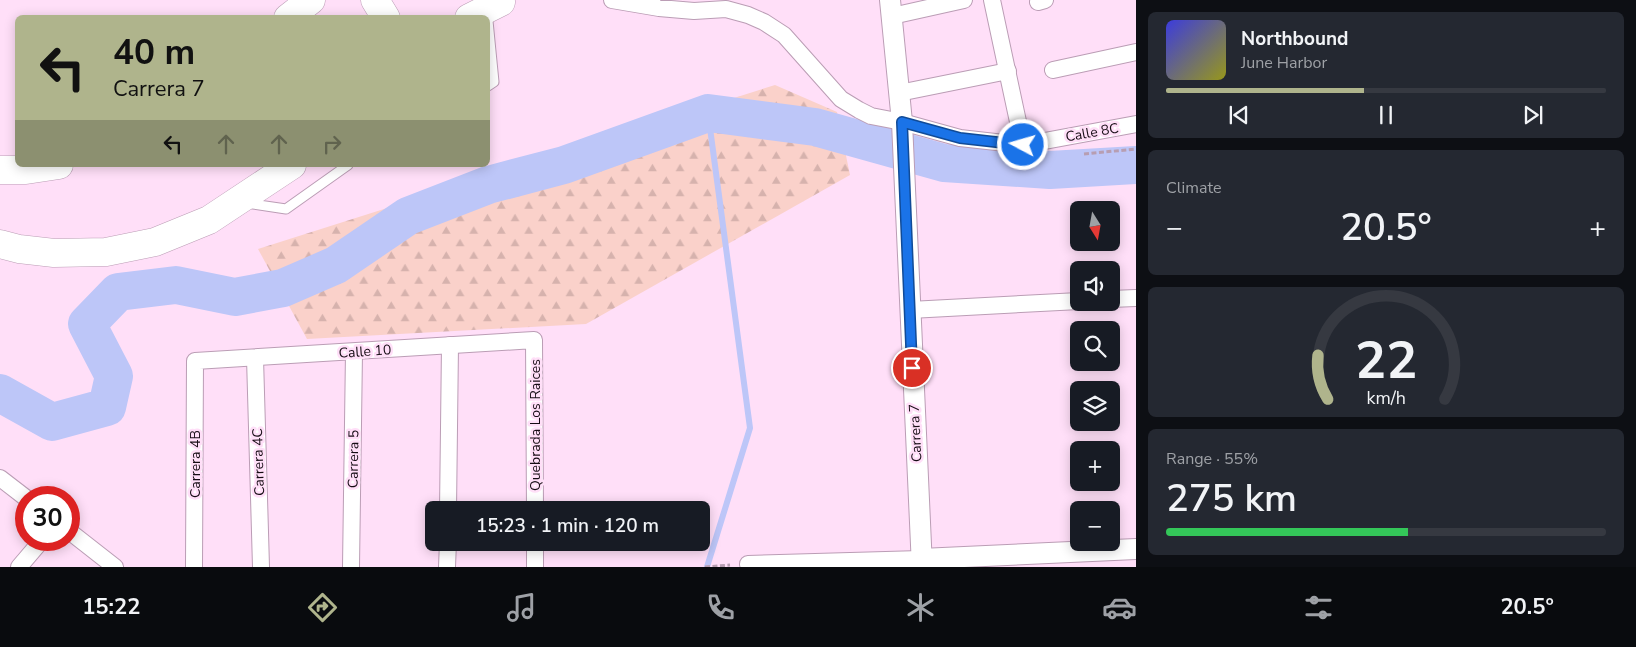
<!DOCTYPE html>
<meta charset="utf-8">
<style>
:root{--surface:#171b24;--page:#242831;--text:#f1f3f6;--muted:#9ea1a6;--line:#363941;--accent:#afb48c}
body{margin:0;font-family:"Nunito Sans",sans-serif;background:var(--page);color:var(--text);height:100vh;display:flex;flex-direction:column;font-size:19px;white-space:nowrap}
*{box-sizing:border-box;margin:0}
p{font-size:16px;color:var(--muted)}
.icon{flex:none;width:28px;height:28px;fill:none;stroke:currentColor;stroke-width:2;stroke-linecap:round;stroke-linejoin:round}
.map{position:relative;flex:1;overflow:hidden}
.side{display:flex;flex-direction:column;gap:12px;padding:12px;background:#0d0f14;width:500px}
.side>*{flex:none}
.top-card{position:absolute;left:15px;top:15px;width:475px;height:152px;border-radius:8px;box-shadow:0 2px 12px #0003;background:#afb48c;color:#111;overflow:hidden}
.needle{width:32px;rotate:169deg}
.controls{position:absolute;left:1070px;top:201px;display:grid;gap:10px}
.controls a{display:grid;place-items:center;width:50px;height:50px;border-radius:8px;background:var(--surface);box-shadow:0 2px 12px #0003;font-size:25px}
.speed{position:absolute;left:15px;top:486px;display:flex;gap:10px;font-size:25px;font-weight:700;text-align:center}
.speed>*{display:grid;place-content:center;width:65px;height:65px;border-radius:50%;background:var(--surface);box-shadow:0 2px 12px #0003;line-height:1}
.speed .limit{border:8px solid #d22;background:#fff;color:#111}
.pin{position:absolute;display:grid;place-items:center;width:42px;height:42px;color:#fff;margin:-21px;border:2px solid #fff;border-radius:50%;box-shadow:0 1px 5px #0007}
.me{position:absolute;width:55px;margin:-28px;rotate:276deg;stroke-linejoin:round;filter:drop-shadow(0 0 4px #0008)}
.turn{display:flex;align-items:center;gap:18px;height:105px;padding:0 15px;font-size:22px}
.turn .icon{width:65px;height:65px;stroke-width:2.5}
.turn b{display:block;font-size:35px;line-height:42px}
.lanes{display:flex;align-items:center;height:48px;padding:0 15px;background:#0003;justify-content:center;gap:25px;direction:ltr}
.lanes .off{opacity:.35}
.big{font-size:38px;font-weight:600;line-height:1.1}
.side .widget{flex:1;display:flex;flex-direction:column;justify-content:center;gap:8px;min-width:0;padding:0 18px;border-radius:8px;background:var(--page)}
.side .dial{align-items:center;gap:0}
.dial svg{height:130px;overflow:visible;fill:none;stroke:var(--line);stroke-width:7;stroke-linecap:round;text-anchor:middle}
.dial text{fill:var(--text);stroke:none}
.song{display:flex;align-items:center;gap:15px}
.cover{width:60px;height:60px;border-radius:8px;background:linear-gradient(135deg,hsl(240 70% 55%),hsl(60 70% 35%))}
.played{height:5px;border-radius:2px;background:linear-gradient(90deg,var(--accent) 45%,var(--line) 45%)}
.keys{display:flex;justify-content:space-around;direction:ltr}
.heat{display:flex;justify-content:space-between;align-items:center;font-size:28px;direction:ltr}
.charge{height:8px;border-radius:4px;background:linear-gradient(90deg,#34c759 55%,var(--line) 0)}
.trip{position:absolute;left:425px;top:501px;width:285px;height:50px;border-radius:8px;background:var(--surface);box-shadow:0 2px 12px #0003;font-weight:600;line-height:50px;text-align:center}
.menu{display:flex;height:80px;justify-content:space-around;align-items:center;background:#090b0e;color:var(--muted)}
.menu .icon{width:35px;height:35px}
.menu .selected{color:var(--accent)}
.menu b{font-size:22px;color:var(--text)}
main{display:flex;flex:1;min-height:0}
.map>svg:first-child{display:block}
</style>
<main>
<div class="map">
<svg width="1136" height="567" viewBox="0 0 1136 567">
<defs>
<pattern id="forest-firs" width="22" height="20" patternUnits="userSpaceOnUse" patternTransform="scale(1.25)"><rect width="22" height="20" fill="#fad1ca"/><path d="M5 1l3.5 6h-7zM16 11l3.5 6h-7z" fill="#d6b2ad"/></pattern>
</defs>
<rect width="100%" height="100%" fill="#ffdff8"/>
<polygon fill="url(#forest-firs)" points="775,85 837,112 850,175 586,324 307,339 258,249"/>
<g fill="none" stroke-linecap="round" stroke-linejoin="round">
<polyline stroke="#bdc6f8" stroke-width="6" points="707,567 750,428 708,113"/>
<polyline stroke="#bdc6f8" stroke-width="38" points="0,393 52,422 107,407 114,376 87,324 118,292 176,285 235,297 283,288 336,265 408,216 488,185 564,165 708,113 815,127 944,163 1050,170 1136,165"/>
<defs>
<g id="service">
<polyline points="488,21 494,82 488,86"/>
<polyline points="246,203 286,209 348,165"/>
</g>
<g id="minor">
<polyline points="612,0 659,8 694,11 726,9 748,15 764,22 784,35 841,99 859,110 871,116 902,122 960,138 1023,145 1136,124"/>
<polyline points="992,0 1023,145"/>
<polyline points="1038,2 1045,0"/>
<polyline points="892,16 964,0"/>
<polyline points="1053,70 1136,52"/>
<polyline points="899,93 1008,71"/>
<polyline points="1111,299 1136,298"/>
<polyline points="910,310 1079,301"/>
<polyline points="255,358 261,567"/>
<polyline points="0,478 26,498"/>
<polyline points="448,510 450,345"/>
<polyline points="69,531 115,567"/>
<polyline points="535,542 535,567"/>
<polyline points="748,564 921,559"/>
<polyline points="19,567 42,540"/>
<polyline points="194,567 195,361 534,340 535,510"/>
<polyline points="351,567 354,352"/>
<polyline points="447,567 448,542"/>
</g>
<g id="tertiary">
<polyline points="890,0 902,122 922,567"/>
<polyline points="921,559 1136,549"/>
</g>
<g id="trunk">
<polyline points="375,0 386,18"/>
<polyline points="288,18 311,0"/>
<polyline points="469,18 501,2"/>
<polyline points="0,170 26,170 59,165"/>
<polyline points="0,244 19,249 54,253 106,252 155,242 209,220 292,165"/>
</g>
</defs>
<use href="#service" stroke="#bb9db5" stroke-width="11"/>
<use href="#minor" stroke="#bb9db5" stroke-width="18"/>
<use href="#tertiary" stroke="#bb9db5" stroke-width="22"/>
<use href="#trunk" stroke="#bb9db5" stroke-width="29"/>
<g stroke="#b79eb2" stroke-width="3" stroke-dasharray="5 2.5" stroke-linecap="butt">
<polyline points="1084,154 1136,149"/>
<polyline points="705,567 730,565"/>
</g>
<use href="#service" stroke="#fff" stroke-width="9"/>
<use href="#minor" stroke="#fff" stroke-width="16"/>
<use href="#tertiary" stroke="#fff" stroke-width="20"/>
<use href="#trunk" stroke="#fff" stroke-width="28"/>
</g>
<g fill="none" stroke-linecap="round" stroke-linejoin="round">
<defs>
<polyline id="route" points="912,368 902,122 960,138 1023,145"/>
</defs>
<use href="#route" stroke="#114b97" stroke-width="12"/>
<use href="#route" stroke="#1a73e8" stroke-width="9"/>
</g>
<g text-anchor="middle" stroke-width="5" stroke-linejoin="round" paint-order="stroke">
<g font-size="14" fill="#160c14" stroke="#ffdff8">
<text transform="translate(1092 132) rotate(-10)" y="5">Calle 8C</text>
<text transform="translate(365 351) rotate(-4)" y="5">Calle 10</text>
<text transform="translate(535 425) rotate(-90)" y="5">Quebrada Los Raices</text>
<text transform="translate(915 433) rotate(-93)" y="5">Carrera 7</text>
<text transform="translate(353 459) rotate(-89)" y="5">Carrera 5</text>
<text transform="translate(258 462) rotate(-92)" y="5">Carrera 4C</text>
<text transform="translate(195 464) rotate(-90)" y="5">Carrera 4B</text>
</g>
</g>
</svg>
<div class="controls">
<a><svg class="needle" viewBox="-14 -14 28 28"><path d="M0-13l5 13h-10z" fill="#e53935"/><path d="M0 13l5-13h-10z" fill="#9ea1a6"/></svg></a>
<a><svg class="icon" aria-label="sound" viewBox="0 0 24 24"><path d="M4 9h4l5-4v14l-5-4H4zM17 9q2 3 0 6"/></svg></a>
<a><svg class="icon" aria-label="search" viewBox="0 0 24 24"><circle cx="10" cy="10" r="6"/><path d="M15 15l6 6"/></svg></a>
<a><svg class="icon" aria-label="layers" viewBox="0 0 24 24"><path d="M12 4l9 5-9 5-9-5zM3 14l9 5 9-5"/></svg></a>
<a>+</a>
<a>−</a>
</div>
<div class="speed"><div class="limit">30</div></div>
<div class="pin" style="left:912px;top:368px;background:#d93025"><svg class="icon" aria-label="arrive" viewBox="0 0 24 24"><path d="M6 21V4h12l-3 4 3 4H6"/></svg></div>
<svg class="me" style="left:1023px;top:145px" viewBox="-20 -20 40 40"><circle r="17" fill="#1a73e8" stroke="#fff" stroke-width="3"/><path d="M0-11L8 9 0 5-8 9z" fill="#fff"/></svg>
<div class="trip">15:23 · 1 min · 120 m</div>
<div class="top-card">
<div class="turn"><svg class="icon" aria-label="left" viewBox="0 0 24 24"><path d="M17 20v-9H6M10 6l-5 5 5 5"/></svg><div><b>40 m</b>Carrera 7</div></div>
<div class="lanes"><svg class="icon" aria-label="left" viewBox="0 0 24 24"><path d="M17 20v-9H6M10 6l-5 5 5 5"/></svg><svg class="icon off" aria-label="ahead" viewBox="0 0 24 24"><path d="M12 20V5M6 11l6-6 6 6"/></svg><svg class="icon off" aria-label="ahead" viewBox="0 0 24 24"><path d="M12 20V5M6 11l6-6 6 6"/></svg><svg class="icon off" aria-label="right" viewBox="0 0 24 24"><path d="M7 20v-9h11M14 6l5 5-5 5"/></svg></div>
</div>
</div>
<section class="side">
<div class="widget">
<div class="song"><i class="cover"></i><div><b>Northbound</b><p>June Harbor</p></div></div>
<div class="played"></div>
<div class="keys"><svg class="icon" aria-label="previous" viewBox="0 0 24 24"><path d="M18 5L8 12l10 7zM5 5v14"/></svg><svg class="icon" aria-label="pause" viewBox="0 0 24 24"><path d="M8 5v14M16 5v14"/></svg><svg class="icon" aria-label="next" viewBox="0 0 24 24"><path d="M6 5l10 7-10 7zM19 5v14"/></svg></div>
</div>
<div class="widget"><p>Climate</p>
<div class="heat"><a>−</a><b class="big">20.5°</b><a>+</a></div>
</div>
<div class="widget dial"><svg viewBox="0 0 100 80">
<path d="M14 69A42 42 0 1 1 86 69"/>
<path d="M14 69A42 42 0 0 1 8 42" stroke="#afb48c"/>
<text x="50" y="56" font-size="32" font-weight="700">22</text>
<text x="50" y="72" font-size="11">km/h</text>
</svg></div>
<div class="widget"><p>Range · 55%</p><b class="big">275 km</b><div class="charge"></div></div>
</section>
</main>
<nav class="menu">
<b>15:22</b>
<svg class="icon selected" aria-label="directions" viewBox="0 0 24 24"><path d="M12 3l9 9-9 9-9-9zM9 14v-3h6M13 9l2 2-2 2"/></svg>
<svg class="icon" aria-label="music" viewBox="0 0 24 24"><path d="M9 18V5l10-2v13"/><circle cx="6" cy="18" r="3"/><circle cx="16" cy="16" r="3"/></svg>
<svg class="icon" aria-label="phone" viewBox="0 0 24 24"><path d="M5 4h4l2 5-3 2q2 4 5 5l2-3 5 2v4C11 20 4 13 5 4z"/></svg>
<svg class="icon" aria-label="climate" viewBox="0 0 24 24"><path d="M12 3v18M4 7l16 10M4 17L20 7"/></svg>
<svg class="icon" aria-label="car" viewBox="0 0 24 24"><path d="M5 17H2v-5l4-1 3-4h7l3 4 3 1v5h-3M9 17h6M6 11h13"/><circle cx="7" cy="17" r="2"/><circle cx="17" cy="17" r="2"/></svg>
<svg class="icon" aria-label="filters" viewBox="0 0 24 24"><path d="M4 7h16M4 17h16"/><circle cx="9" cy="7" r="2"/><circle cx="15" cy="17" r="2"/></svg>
<b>20.5°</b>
</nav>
